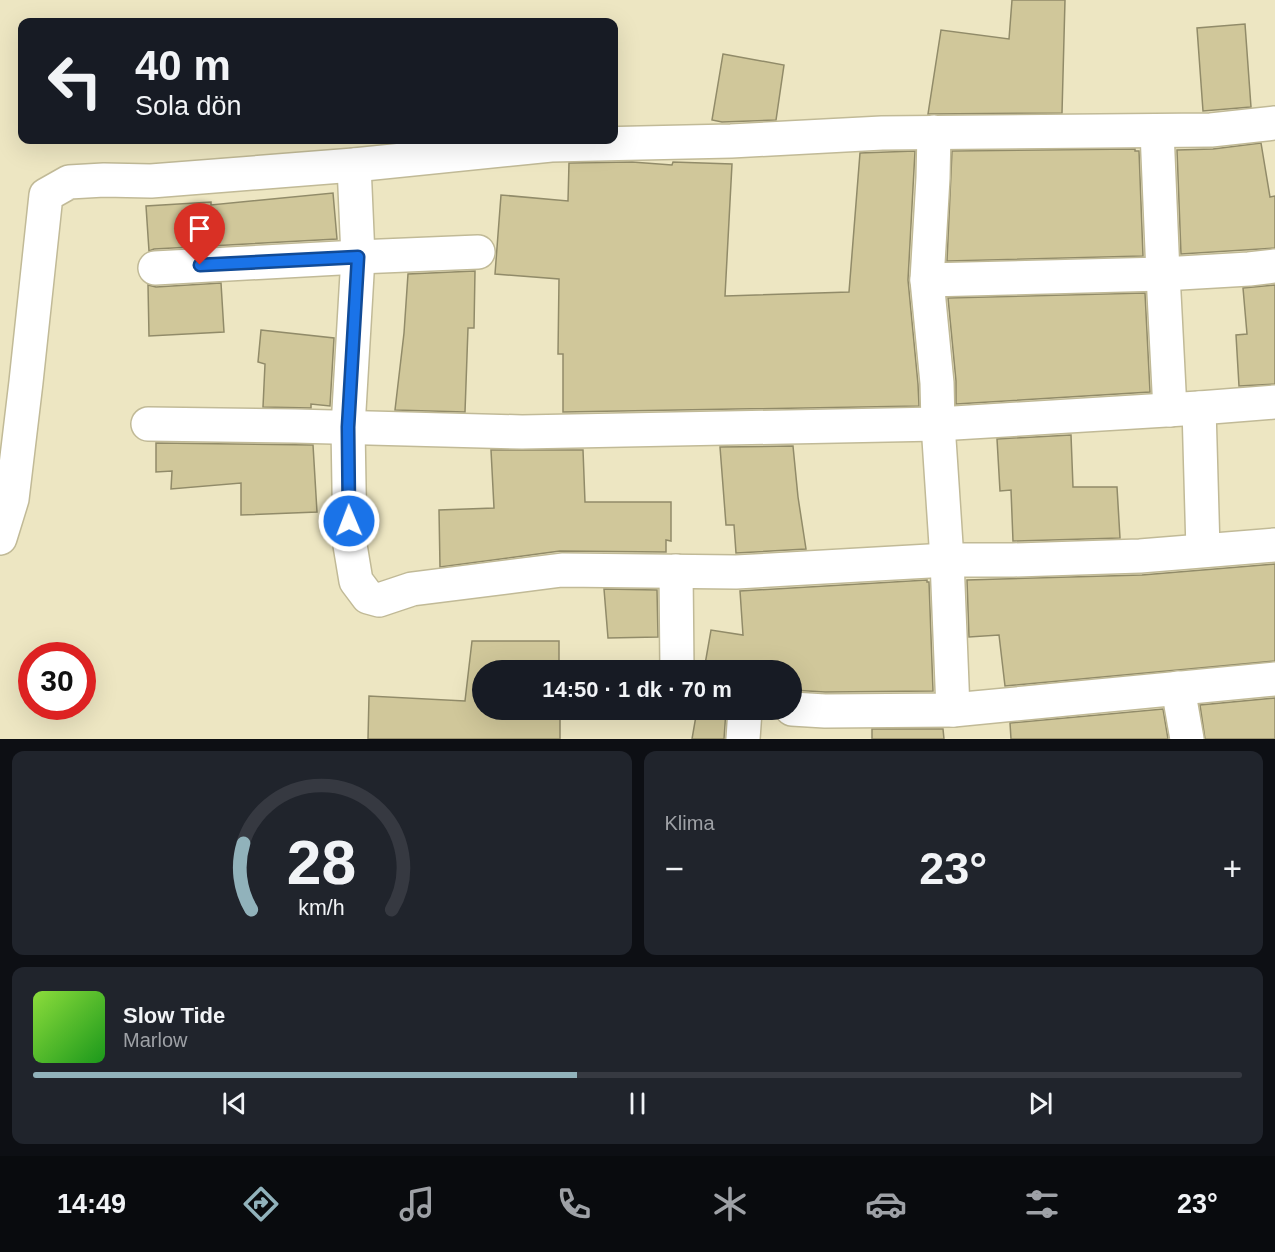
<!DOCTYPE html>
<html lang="tr">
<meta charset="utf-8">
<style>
:root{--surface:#171b24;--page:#20242c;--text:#f1f3f6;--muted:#9ea1a6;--line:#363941;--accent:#91b2bb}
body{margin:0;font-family:Arial,sans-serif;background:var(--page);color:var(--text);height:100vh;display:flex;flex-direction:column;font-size:22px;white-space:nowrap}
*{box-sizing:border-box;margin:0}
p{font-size:20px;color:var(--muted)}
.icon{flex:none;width:33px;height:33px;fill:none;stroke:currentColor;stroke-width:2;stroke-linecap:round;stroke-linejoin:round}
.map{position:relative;height:739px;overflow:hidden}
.drawer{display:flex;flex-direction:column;gap:12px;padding:12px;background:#0d0f14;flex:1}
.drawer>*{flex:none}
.top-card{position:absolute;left:18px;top:18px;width:600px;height:126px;border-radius:12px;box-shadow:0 6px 24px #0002;background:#171b24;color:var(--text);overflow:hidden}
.speed{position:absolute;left:18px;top:642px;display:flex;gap:12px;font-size:30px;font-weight:700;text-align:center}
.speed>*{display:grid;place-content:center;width:78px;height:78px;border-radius:50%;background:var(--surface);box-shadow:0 6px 24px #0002;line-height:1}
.speed .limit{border:9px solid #d22;background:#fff;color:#111}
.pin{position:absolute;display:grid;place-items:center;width:51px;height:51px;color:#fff;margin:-62px -26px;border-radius:50% 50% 50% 0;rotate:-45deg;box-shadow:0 0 6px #0007}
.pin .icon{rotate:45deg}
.me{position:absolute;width:66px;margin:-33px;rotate:359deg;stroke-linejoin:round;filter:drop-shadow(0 0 4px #0008)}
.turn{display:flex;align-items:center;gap:21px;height:126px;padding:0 18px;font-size:27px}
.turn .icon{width:78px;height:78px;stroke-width:2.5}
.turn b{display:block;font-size:42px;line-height:51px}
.big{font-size:45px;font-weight:800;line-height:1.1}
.drawer .tile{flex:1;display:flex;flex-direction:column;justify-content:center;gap:9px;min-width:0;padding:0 21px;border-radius:12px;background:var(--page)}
.drawer .dial{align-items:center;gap:0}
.dial svg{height:156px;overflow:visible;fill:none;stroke:var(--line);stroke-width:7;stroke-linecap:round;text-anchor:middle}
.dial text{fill:var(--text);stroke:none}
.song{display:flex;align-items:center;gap:18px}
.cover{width:72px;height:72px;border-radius:9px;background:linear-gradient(135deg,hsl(90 70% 55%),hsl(120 70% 35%))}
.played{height:6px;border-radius:3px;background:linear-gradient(90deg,var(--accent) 45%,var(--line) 45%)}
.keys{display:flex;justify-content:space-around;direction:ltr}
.heat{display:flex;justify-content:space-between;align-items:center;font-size:33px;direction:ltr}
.drawer .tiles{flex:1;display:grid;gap:12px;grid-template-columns:1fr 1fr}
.tile:last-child{grid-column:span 2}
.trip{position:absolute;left:472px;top:660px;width:330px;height:60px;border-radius:30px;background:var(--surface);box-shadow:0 6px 24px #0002;font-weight:800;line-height:60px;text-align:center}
.dock{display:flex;height:96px;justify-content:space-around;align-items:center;background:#090b0e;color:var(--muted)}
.dock .icon{width:42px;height:42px}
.dock .current{color:var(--accent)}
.dock b{font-size:27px;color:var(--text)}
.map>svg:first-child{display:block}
</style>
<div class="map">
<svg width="1275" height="739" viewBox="0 0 1275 739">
<rect width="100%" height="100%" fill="#ede6c2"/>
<g fill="#d0c79a" stroke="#918b69" stroke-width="1.5">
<polygon points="1012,0 1065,0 1062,113 928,114 941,30 1009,39"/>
<polygon points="1245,24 1251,107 1203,111 1197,28"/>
<polygon points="723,54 784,65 776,120 722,122 712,120"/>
<polygon points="1261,143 1270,197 1275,196 1275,248 1181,254 1177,150 1213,149"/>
<polygon points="1135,149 1135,151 1139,151 1143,256 947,261 952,151"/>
<polygon points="915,151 908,280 918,384 919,406 563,412 563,354 558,354 559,279 495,274 501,195 568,201 569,163 632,162 672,165 673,162 732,164 725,296 849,292 860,153"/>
<polygon points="333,193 337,239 154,249 149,251 146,206 211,202 211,205"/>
<polygon points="475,271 474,328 468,328 465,412 395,410 404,333 408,274"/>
<polygon points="221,283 224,332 149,336 148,285 156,287"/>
<polygon points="1275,285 1275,384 1239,386 1236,335 1247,334 1243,288"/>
<polygon points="1145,293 1150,392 956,404 956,381 948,298"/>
<polygon points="261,330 334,338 330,406 311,404 311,408 263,407 265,364 258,362"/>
<polygon points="1071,435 1073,487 1117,487 1120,538 1013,541 1011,490 1000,491 997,439"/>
<polygon points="156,443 313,445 317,512 241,515 241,483 171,489 172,471 156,472"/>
<polygon points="793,446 798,497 806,549 736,553 734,525 726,525 720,447"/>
<polygon points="491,450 583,450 585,502 671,502 671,541 666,540 666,552 560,551 440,567 439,510 494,508"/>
<polygon points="1275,564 1275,661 1005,686 999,635 969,637 967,580 1142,575"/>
<polygon points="927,580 927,582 929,582 933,691 825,692 792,690 792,670 704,670 711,630 743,635 740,591"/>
<polygon points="604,589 657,590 658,637 608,638"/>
<polygon points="472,641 559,641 559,670 483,670 483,710 560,710 560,739 368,739 369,696 465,701"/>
<polygon points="1275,698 1275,739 1205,739 1200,705"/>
<polygon points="1163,709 1168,739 1011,739 1010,723"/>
<polygon points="697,710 726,710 724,739 692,739"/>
<polygon points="872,729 943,729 944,739 872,739"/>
</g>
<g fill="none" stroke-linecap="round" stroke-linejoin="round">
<defs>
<g id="minor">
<polyline points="1157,131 1163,274 1170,410"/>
<polyline points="934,132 933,178 927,280 937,383 938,424 947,560 953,710"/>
<polyline points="354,165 358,257 348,427 350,545 356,581 368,597 379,600 412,589 562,570 736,572 947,560 1013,560 1140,556 1275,545"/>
<polyline points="155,268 358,257 478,252"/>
<polyline points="927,280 1163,274 1249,269 1275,266"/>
<polyline points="1199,408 1203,550"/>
<polyline points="148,424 295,426 522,432 938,424 1199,408 1275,402"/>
<polyline points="0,538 12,499 26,382 46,195 69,182 104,180 151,181 354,165 551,145 731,141 882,133 1211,130 1275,123"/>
<polyline points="676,571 677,670"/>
<polyline points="1178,688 1187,739"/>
<polyline points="792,709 825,711 953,710 1275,679"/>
<polyline points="743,739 745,710"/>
</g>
</defs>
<use href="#minor" stroke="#c1ba97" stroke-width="36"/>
<use href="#minor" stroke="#fff" stroke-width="33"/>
</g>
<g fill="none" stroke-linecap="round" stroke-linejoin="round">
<defs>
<polyline id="route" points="200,265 358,257 348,427 349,521"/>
</defs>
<use href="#route" stroke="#114b97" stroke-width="15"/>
<use href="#route" stroke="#1a73e8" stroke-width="10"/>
</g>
</svg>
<div class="speed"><div class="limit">30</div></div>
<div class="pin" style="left:200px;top:265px;background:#d93025"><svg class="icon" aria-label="arrive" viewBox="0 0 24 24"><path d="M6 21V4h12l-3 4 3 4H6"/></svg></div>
<svg class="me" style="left:349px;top:521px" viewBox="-20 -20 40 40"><circle r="17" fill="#1a73e8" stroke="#fff" stroke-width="3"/><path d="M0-11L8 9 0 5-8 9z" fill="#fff"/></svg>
<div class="trip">14:50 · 1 dk · 70 m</div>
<div class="top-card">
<div class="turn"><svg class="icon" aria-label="left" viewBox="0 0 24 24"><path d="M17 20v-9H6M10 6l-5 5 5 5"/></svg><div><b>40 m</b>Sola dön</div></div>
</div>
</div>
<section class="drawer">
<div class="tiles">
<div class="tile dial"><svg viewBox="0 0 100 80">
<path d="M14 69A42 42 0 1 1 86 69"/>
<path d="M14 69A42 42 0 0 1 10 35" stroke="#91b2bb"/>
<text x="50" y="56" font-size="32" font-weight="700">28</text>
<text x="50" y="72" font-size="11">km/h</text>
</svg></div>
<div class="tile"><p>Klima</p>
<div class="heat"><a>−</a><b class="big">23°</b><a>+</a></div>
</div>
<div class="tile">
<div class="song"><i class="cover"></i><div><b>Slow Tide</b><p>Marlow</p></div></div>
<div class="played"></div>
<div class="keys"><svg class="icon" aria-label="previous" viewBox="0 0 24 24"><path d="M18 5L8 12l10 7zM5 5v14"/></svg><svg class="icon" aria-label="pause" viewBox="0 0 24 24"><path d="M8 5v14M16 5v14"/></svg><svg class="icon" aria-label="next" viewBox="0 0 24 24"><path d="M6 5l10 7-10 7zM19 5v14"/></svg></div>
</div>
</div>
</section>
<nav class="dock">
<b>14:49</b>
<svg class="icon current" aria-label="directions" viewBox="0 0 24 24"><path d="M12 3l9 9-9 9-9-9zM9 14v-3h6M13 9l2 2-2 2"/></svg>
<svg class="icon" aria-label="music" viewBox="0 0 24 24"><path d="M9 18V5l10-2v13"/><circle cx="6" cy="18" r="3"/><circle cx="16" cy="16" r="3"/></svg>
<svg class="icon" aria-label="phone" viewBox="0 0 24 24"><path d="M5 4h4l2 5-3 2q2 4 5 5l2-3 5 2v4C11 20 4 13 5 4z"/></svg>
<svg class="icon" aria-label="climate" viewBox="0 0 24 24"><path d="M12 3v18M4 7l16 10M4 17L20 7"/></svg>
<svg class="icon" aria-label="car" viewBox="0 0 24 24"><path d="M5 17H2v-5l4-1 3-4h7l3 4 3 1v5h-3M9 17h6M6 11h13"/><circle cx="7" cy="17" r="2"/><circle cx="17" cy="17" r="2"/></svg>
<svg class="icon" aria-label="filters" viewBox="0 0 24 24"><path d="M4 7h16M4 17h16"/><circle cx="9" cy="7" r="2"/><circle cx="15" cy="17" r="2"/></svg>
<b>23°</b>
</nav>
